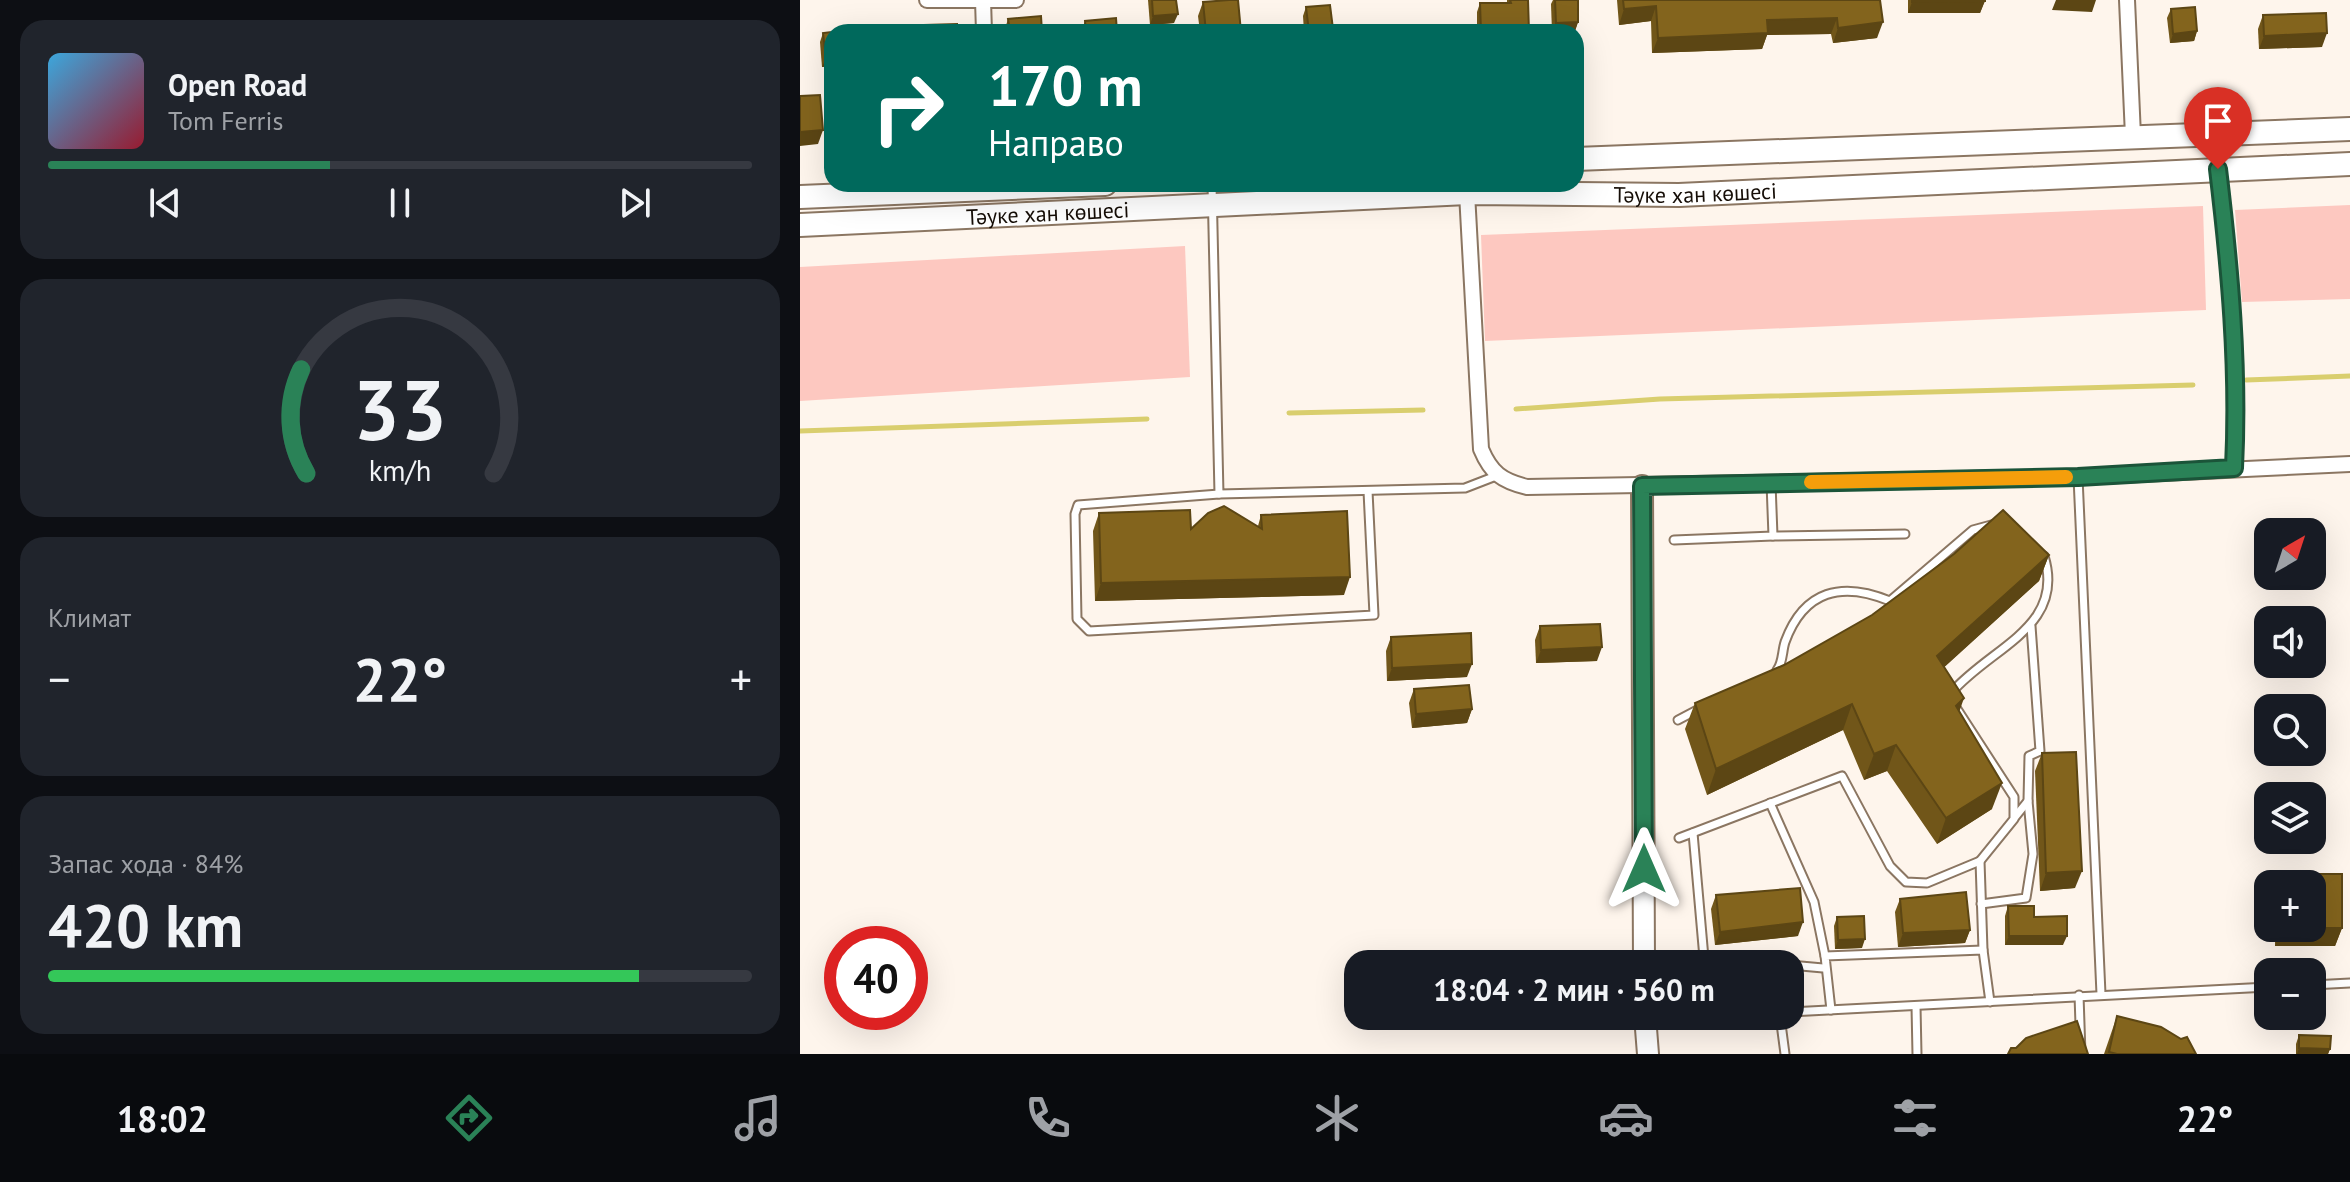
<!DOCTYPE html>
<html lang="ru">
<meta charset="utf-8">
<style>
:root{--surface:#171b24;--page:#20242c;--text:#f1f3f6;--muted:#9ea1a6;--line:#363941;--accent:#2a8257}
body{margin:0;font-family:"PT Sans",sans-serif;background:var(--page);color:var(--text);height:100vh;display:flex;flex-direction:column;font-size:30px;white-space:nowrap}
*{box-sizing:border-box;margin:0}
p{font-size:26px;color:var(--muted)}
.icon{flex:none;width:44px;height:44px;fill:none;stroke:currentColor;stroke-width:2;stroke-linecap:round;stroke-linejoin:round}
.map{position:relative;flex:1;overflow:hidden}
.sheet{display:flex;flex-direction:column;gap:20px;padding:20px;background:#0d0f14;width:800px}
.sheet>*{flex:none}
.banner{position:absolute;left:24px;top:24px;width:760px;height:168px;border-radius:24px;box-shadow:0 8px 32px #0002;background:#00695c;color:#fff;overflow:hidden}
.needle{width:52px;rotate:39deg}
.tools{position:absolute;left:1454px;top:518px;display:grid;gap:16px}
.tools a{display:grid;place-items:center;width:72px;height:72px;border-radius:16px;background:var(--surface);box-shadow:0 8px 32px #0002;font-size:40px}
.speed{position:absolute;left:24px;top:926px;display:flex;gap:16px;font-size:40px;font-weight:700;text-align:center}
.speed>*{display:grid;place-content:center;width:104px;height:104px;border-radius:50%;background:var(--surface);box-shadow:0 8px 32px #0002;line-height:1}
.speed .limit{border:12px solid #d22;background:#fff;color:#111}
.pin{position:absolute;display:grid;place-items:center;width:68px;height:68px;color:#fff;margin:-82px -34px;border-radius:50% 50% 50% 0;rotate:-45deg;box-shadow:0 0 8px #0007}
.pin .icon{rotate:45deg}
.me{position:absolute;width:88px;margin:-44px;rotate:0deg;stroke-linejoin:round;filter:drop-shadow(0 0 6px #0008)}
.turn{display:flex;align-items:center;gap:28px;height:168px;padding:0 32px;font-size:36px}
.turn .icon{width:104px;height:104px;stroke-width:2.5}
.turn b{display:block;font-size:56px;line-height:68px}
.big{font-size:60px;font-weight:800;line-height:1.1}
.sheet .widget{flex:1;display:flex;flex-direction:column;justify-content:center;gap:12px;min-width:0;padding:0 28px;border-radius:24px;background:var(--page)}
.sheet .dial{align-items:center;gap:0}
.dial svg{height:208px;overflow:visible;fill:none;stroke:var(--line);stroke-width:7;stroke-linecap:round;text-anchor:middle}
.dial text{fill:var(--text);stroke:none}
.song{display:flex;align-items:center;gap:24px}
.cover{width:96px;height:96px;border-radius:12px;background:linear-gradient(135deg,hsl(200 70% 55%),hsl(350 70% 35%))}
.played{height:8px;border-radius:4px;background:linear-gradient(90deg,var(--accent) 40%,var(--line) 40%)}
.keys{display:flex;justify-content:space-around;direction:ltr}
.heat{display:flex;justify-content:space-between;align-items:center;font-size:44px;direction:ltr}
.charge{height:12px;border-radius:6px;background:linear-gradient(90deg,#34c759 84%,var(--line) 0)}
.trip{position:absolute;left:544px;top:950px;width:460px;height:80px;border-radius:24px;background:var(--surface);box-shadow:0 8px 32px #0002;font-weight:800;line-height:80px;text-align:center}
.tabs{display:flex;height:128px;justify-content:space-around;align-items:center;background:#090b0e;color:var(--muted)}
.tabs .icon{width:56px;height:56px}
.tabs .on{color:var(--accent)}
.tabs b{font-size:36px;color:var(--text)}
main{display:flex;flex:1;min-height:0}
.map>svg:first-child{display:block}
</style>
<main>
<section class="sheet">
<div class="widget">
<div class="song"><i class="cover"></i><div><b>Open Road</b><p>Tom Ferris</p></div></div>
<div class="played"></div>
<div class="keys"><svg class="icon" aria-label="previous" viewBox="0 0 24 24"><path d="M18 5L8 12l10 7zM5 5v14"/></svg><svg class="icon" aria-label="pause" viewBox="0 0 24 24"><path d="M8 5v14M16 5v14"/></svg><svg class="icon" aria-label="next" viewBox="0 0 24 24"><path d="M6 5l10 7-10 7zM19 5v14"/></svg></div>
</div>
<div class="widget dial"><svg viewBox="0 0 100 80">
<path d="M14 69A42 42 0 1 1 86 69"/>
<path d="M14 69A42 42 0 0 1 12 29" stroke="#2a8257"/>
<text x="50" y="56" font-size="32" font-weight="700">33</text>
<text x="50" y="72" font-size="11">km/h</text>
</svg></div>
<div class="widget"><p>Климат</p>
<div class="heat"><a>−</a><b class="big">22°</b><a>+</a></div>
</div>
<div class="widget"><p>Запас хода · 84%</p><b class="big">420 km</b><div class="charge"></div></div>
</section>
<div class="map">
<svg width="1550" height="1054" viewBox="0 0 1550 1054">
<rect width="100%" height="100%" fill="#fef5ec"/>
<g fill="#fdc8c0">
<polygon points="1550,205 1550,299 1442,302 1435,210"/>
<polygon points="1403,206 1406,310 685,341 681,235"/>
<polygon points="385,246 390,377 0,401 0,267"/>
</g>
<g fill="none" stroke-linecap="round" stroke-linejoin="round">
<g stroke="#d9ce6e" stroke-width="5">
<polyline points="1446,380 1550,376"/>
<polyline points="716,409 860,399 1393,385"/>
<polyline points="489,413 623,410"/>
<polyline points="0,431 347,419"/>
</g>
<defs>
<g id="lane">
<path d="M1419 175C1430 273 1439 369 1434 468"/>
<polyline points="412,184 419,494 665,488 696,476"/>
<polyline points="1278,477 1301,994"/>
<polyline points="419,494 278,505 275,514 277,619 289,631 574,615 568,491"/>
<polyline points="973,536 1105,534"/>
<polyline points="874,540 973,536 971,483"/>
<path d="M977 670C983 663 982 651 985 642 1004 590 1042 581 1090 601L1173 530 1195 524"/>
<path d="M1152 692C1191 647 1266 627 1244 556"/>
<polyline points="1155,706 1214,797 1214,819 1180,861 1183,950"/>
<polyline points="878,720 897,710"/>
<polyline points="970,803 1014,902 1025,956"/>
<polyline points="1215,817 1228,801 1229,756 1240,751 1231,626"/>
<polyline points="893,833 904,958 977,964"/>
<polyline points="879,838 1042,776 1090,866 1106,882 1127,883 1180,861"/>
<polyline points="1181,904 1226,898 1233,854 1228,801"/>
<polyline points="990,965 1023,968"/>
<polyline points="1512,985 1550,983"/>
<polyline points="1279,995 1281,1054"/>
<polyline points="1116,1006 1117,1054"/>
<polyline points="1031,1010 1025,956 1183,950 1190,1002"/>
<polyline points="990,1012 1468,987"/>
<polyline points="980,1016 985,1054"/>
</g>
<g id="street">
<polyline points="127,0 216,0"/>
<polyline points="183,0 184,32"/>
<polyline points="1327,0 1333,136"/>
<path d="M667 193 681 449C691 473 702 481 727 487L1278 477 1550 464"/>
</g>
<g id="secondary">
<polyline points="842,486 844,964"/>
<polyline points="845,1016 848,1054"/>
</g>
<g id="primary">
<polyline points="776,159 1550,129"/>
<polyline points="0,197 305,184"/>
<path id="s1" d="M0 225 667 193 879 195 1550 164"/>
</g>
</defs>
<use href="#lane" stroke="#8b7662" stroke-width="11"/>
<use href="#street" stroke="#8b7662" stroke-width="18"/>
<use href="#secondary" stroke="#8b7662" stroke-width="24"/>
<use href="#primary" stroke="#8b7662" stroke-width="26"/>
<use href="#lane" stroke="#fff" stroke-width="7"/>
<use href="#street" stroke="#fff" stroke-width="14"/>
<use href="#secondary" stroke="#fff" stroke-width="20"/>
<use href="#primary" stroke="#fff" stroke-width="22"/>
</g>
<g fill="#715619">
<polygon points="348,0 376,0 374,23 350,25"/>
<polygon points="707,0 728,0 729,32 677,32 677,12 680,3 707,3"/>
<polygon points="753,0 778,0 778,22 775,31 752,32 751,4"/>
<polygon points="817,0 1080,0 1077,38 1033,43 1031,34 967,35 962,49 852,53 851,21 819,25"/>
<polygon points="1108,0 1185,0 1180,13 1108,13"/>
<polygon points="403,2 441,32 400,32 398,16"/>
<polygon points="506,7 532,32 504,32 503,16"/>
<polygon points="1371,9 1397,31 1394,41 1370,43 1367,18"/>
<polygon points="1463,15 1522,47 1459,49 1458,29"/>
<polygon points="208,19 242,32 204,32"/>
<polygon points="285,21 317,32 281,32"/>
<polygon points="23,33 32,66 22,67 20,42"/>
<polygon points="299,513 391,529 458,526 461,515 544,595 295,601 293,531"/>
<polygon points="1249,555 1239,581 1144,667 1192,809 1137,844 1087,771 1064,780 1043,730 907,795 885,729 895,703"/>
<polygon points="740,626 797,661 736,663 735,640"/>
<polygon points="591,637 667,677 587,681 586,651"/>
<polygon points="614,689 672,709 667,723 612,728 609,703"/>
<polygon points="1242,753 1275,888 1240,891 1235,771"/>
<polygon points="1481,874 1542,874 1542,928 1535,946 1475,946 1475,928 1512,928 1512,884 1478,884"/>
<polygon points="916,895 998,936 915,945 911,909"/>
<polygon points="1100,899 1170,930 1165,943 1098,947 1095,912"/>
<polygon points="1208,906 1263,945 1205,945 1205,916"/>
<polygon points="1037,917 1062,948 1035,949 1034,926"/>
<polygon points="1317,1016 1396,1054 1304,1054"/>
<polygon points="1499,1035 1530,1049 1528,1054 1496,1054 1496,1044"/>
</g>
<g fill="#5c4614">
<polygon points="1256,0 1296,0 1292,12 1252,10"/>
<polygon points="1185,1 1180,13 1108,13 1112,2"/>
<polygon points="856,6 851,21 819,25 824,9"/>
<polygon points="378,14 374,23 350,25 353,16"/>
<polygon points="1037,18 1031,34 967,35 962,49 852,53 858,38 967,20"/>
<polygon points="778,22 775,31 752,32 756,23"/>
<polygon points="1083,22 1077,38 1033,43 1038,28"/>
<polygon points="533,29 532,32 508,32"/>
<polygon points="1397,31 1394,41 1370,43 1373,34"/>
<polygon points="1527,33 1522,47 1459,49 1464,36"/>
<polygon points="32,57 32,66 22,67 26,58"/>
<polygon points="23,130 18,144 0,146 0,132"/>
<polygon points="1249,555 1239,581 1128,682 1137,656"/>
<polygon points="550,577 544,595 295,601 301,583"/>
<polygon points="802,647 797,661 736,663 741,650"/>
<polygon points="672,664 667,677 587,681 592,668"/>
<polygon points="1164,698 1155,724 1156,706"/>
<polygon points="1052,704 1043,730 907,795 916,769"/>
<polygon points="672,709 667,723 612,728 616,714"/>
<polygon points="1096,745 1087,771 1064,780 1074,754"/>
<polygon points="1202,783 1192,809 1137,844 1146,818"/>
<polygon points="1282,871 1275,888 1240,891 1246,873"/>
<polygon points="1003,922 998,936 915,945 920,932"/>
<polygon points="1481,928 1542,928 1535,946 1475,946"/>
<polygon points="1170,930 1165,943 1098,947 1103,933"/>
<polygon points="1209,936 1267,936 1263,945 1205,945"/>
<polygon points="1065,939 1062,948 1035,949 1038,940"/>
<polygon points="1499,1048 1530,1049 1528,1054 1497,1054"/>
</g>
<g fill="#83641d" stroke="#5c4614" stroke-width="2">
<polygon points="352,0 376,0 378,14 353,16"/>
<polygon points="429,0 438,0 441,32 406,32 403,2"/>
<polygon points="710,0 728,0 729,32 681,32 680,3 711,3"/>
<polygon points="755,0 778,0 778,22 756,23"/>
<polygon points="823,0 1080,0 1083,22 1038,28 1037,18 967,20 968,33 858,38 856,6 824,9"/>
<polygon points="1112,0 1185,0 1185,1 1112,2"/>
<polygon points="530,5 533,29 509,32 506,7"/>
<polygon points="1395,7 1397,31 1373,34 1371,9"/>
<polygon points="1526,13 1527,33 1464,36 1463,15"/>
<polygon points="241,16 242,32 210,32 208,19"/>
<polygon points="316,18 317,32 286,32 285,21"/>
<polygon points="157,24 157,32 91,32 90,26"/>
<polygon points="48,30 48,32 32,32 32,57 26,58 23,33"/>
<polygon points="20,95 23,130 0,132 0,96"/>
<polygon points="424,506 462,529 461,515 547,511 550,577 301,583 299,513 390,510 391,529 408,513"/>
<polygon points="1203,510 1249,555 1137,656 1164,698 1156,706 1202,783 1146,818 1096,745 1074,754 1052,704 916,769 895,703 984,665 1072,615 1154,554"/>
<polygon points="800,624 802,647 741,650 740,626"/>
<polygon points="671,633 672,664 592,668 591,637"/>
<polygon points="669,685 672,709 616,714 614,689"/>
<polygon points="1276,752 1282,871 1246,873 1242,753"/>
<polygon points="1481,874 1542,874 1542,928 1512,928 1512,884 1481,884"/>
<polygon points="1000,888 1003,922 920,932 916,895"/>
<polygon points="1166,892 1170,930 1103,933 1100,899"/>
<polygon points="1208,906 1234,906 1234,917 1267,916 1267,936 1209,936"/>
<polygon points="1064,916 1065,939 1038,940 1037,917"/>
<polygon points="1317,1016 1361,1027 1381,1039 1387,1037 1396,1054 1317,1054 1309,1052"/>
<polygon points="1277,1021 1288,1054 1208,1054 1211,1048 1216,1048 1226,1038"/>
<polygon points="1499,1035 1531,1036 1530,1049 1499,1048"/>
</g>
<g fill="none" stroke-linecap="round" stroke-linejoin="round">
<defs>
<path id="route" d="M844 869 842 486 1278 477 1434 468C1439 367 1430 269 1418 169"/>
</defs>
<use href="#route" stroke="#1b5439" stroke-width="20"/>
<use href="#route" stroke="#2a8257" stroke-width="14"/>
<polyline stroke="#f59e0b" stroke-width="14" points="1011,482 1266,477"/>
</g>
<g text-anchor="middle" stroke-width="7" stroke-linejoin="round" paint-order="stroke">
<g font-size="22" fill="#150d06" stroke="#fef5ec">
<text dy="8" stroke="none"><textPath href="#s1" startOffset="896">Тәуке хан көшесі</textPath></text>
<text dy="8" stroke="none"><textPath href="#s1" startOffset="248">Тәуке хан көшесі</textPath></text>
</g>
</g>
</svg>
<div class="tools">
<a><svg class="needle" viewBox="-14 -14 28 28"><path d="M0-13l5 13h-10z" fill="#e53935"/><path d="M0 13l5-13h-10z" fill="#9ea1a6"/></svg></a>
<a><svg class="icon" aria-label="sound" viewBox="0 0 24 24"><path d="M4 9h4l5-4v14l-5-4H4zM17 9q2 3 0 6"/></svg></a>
<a><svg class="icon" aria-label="search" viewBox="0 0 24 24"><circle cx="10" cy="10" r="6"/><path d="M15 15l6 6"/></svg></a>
<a><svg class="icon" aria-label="layers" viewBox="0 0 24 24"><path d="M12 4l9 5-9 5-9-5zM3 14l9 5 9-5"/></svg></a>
<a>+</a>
<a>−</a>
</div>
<div class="speed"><div class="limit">40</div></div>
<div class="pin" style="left:1418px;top:169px;background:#d93025"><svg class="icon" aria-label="arrive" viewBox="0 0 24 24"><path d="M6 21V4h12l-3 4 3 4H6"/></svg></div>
<svg class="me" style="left:844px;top:869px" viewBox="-20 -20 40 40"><path d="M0-17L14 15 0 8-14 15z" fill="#2a8257" stroke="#fff" stroke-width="4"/></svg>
<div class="trip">18:04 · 2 мин · 560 m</div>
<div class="banner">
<div class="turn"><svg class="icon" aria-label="right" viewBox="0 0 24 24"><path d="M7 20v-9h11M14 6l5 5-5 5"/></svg><div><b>170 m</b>Направо</div></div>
</div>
</div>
</main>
<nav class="tabs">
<b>18:02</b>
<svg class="icon on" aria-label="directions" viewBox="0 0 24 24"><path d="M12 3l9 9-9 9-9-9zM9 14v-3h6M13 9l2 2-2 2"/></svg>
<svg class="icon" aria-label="music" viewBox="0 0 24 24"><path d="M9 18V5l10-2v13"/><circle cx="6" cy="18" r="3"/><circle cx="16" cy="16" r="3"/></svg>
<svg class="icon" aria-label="phone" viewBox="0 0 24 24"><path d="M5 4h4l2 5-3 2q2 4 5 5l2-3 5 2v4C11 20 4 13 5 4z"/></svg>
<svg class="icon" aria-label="climate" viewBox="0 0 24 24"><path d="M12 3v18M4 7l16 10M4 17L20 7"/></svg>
<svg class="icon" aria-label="car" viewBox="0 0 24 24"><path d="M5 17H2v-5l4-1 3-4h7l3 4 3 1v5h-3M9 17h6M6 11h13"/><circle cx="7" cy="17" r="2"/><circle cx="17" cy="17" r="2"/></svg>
<svg class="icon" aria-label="filters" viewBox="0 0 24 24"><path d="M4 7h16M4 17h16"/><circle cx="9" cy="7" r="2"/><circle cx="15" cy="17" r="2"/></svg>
<b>22°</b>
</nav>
